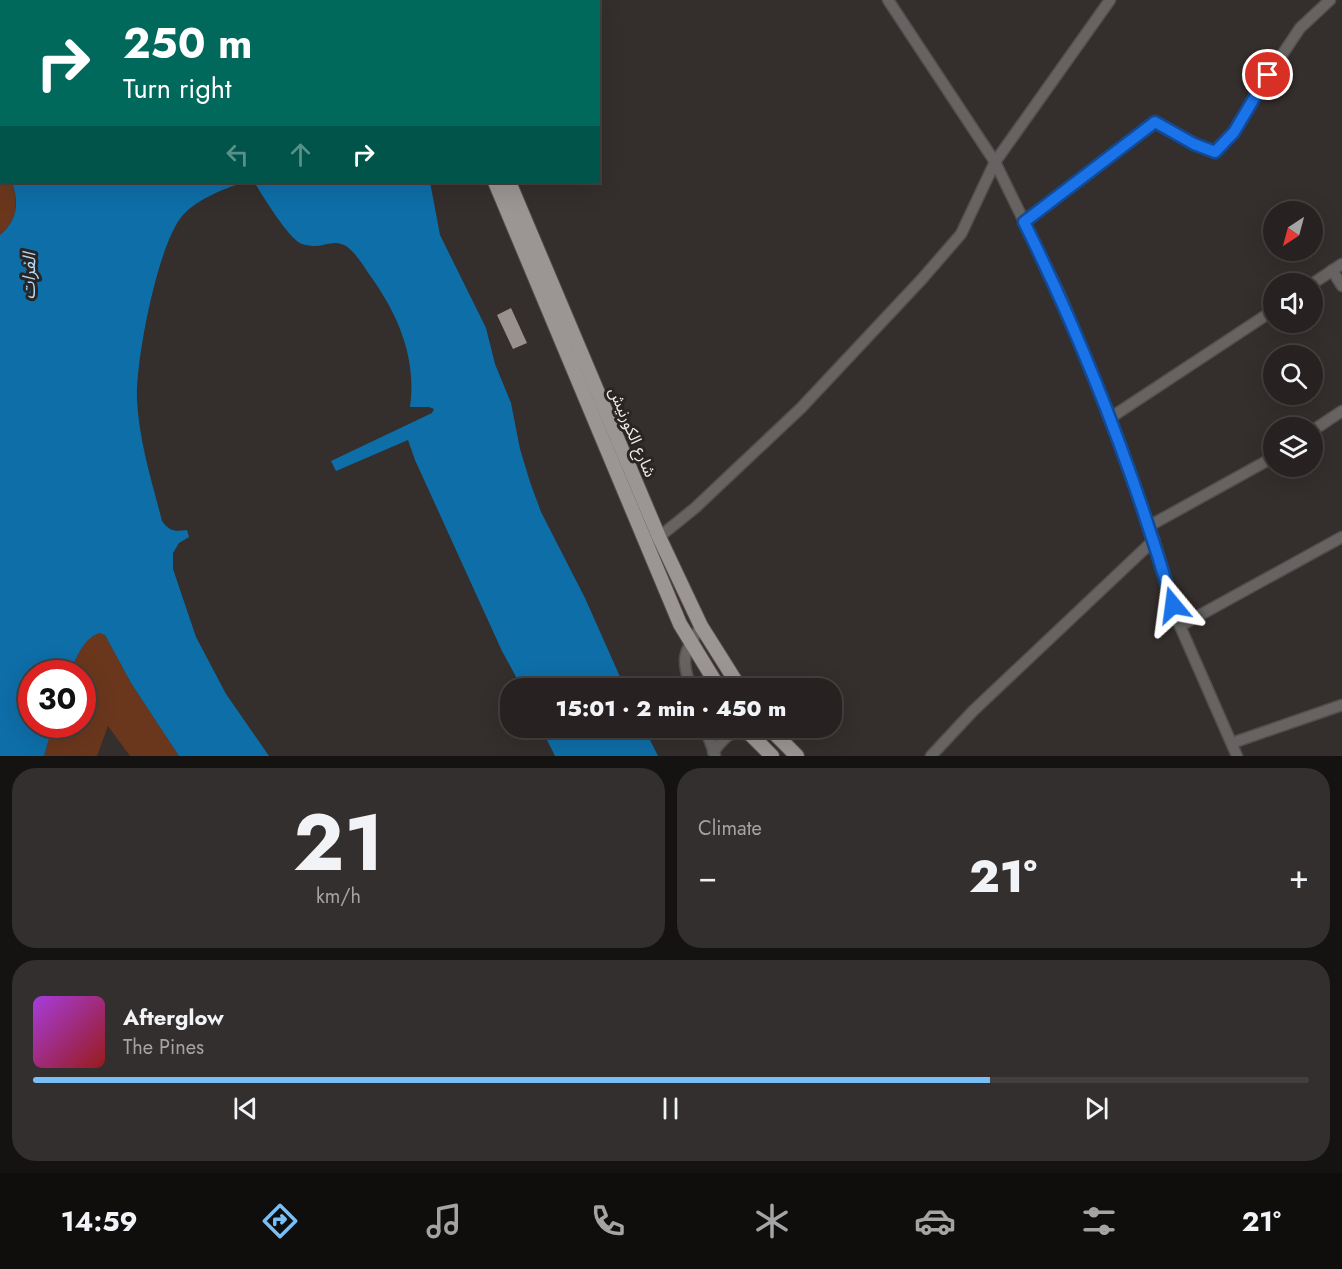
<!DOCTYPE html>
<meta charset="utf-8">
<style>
:root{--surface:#272221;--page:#332f2e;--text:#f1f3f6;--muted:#a4a4a5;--line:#433f3f;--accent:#78bff7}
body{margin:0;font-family:Jost,"Noto Sans Arabic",sans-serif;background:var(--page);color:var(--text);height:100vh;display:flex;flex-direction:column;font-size:22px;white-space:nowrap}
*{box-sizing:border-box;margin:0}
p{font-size:20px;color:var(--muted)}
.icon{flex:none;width:33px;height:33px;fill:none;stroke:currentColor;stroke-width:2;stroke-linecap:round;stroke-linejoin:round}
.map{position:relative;height:756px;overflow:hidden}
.sheet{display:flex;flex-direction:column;gap:12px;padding:12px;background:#151312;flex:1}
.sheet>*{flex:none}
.top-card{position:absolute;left:0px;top:0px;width:600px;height:183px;box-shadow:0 6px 24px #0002,0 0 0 2px var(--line);background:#00695c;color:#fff;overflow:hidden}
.needle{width:39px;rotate:216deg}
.buttons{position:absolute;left:1263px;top:201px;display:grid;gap:12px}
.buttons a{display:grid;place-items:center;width:60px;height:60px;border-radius:50%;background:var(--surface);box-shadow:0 6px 24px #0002,0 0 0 2px var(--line);font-size:30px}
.speed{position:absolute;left:18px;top:660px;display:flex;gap:12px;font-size:30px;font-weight:700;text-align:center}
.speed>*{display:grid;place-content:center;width:78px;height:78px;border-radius:50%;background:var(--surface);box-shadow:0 6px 24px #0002,0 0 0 2px var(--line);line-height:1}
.speed .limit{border:9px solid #d22;background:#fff;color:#111}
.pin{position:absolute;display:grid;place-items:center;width:51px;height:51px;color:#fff;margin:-26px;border:3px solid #fff;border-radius:50%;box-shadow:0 2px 6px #0007}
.me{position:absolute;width:66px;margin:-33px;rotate:344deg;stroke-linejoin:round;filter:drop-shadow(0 0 4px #0008)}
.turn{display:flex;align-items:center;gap:21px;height:126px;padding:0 24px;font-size:27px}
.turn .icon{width:78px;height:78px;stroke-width:2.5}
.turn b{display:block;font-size:42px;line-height:51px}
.lanes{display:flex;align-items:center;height:57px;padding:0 24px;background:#0003;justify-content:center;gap:30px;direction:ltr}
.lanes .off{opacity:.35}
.big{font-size:45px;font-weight:800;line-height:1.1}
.sheet .card{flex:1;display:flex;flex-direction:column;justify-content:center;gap:9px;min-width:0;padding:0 21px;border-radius:24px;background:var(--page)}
.sheet .dial{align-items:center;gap:0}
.dial b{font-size:78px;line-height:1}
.song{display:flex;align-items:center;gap:18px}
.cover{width:72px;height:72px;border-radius:9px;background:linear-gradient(135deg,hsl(280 70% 55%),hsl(0 70% 35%))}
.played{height:6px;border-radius:3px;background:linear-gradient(90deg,var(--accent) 75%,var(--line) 75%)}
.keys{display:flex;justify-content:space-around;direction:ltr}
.heat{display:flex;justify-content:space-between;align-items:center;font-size:33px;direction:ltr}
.sheet .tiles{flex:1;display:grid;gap:12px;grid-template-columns:1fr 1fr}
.card:last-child{grid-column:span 2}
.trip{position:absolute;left:500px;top:678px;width:342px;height:60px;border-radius:24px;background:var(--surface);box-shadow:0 6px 24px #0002,0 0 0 2px var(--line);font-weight:800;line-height:60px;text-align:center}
.tabs{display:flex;height:96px;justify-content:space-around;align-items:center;background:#100e0d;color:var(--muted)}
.tabs .icon{width:42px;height:42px}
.tabs .current{color:var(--accent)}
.tabs b{font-size:27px;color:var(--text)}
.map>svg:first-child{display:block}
</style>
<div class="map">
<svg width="1342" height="756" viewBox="0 0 1342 756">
<rect width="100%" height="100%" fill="#342e2c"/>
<g fill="#6a371d">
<path d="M0 162 2 182H12C18 202 18 220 0 235Z"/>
<path d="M99 633 105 635 131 683 179 756H130L108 726 97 756H44L53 725 82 724V674L69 673C77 658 82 640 99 633Z"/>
</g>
<g fill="#0e6ea8">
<path d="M12 182H247C228 186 196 200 183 215 158 242 135 363 137 400 139 441 152 482 162 521 169 531 175 532 187 530L189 537 179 543 173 553V569L196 637 226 694 269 756H179L131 683 105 635 99 633C82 640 77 658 69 673L32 674V724L53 725 44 756H0V235C18 220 19 202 12 182Z"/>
<path d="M250 182H430L440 235 486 328 495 364 511 403 520 449 530 482 541 512 585 598 625 688H522L502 651 415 460 408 440 336 471 331 461 432 413 434 409 429 407H410C417 358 398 314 369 274 363 265 355 252 346 246 335 239 325 246 314 246 311 246 303 245 300 243 288 237 264 198 256 185Z"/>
<polygon points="541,728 644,728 658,756 555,756"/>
</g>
<polygon fill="#98918e" points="511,308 527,343 513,349 497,315"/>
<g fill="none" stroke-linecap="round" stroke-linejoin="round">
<defs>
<g id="minor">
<polyline points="888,0 995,162 1061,297 1110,418 1154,540 1180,626 1237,756"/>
<polyline points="463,2 467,0"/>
<polyline points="1024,222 1155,122 1194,144 1214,152 1234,132 1258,91 1300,28 1330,0"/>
<polyline points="1332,270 1342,286"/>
<polyline points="1312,284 1342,264"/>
<polyline points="1110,418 1274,310"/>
<polyline points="1312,431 1342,411"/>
<polyline points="1149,526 1274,457"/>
<polyline points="659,537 695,508 801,408 922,279 961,234 995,162 1110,0"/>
<polyline points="1180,626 1342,537"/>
<path d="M691 688C680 657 684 653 701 626"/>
<polyline points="705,728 715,755"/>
<polyline points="1232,743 1342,705"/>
<path d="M713 752C727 735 729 730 751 735"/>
<polyline points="931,756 973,711 1154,540"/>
</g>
<g id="major">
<polyline points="413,0 414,2"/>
<polyline points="427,0 428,2"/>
<polyline points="495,182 680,624 719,688"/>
<polyline points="509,182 659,537 701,626 740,688"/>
<polyline points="744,728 772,756"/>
<polyline points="769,728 797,756"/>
</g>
</defs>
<use href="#minor" stroke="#524c4a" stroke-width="13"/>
<use href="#major" stroke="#524c4a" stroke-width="16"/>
<use href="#minor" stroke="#666362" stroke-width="10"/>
<use href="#major" stroke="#9b9693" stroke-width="14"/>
</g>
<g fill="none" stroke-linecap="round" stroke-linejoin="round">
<defs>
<path id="route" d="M1173 605C1134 473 1085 345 1024 222L1155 122 1194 144 1215 152 1234 132 1268 75"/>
</defs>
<use href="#route" stroke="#114b97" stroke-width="15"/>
<use href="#route" stroke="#1a73e8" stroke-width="10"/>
</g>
<g text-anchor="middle" stroke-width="6" stroke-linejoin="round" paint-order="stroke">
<g font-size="16" fill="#efebe9" stroke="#2a2422">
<text transform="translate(633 432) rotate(67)" y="6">شارع الكورنيش</text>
</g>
<g font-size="18" font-style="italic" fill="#b1d8f8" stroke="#2a2422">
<text transform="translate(29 276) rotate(-89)" y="6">الفرات</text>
</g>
</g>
</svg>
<div class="buttons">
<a><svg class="needle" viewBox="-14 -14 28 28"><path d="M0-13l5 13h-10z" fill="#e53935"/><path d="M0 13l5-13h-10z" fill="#a4a4a5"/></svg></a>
<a><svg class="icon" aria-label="sound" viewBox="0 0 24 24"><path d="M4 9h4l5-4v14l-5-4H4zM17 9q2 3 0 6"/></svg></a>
<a><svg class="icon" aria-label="search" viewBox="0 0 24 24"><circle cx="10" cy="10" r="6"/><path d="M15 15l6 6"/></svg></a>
<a><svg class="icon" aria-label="layers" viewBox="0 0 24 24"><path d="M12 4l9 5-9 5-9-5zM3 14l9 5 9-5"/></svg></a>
</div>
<div class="speed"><div class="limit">30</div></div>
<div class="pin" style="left:1268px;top:75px;background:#d93025"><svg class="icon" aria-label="arrive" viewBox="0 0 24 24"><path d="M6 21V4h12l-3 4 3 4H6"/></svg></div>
<svg class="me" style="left:1173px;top:605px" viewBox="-20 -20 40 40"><path d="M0-17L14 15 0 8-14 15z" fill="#1a73e8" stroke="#fff" stroke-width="4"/></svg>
<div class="trip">15:01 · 2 min · 450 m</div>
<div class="top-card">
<div class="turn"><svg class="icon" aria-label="right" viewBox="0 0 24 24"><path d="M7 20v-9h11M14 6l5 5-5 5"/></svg><div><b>250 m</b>Turn right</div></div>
<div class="lanes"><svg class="icon off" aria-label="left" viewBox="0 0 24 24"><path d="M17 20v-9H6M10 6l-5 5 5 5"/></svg><svg class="icon off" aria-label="ahead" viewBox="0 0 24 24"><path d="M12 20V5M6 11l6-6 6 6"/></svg><svg class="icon" aria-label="right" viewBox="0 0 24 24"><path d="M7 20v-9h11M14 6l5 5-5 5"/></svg></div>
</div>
</div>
<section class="sheet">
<div class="tiles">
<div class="card dial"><b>21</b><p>km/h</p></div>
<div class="card"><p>Climate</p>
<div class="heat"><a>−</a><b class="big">21°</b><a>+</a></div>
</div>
<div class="card">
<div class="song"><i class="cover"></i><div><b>Afterglow</b><p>The Pines</p></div></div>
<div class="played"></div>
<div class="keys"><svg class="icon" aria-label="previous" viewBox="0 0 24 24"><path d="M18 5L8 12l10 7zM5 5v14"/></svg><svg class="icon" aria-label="pause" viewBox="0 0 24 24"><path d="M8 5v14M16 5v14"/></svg><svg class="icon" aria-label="next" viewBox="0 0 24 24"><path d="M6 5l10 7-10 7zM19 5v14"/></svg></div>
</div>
</div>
</section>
<nav class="tabs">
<b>14:59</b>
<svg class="icon current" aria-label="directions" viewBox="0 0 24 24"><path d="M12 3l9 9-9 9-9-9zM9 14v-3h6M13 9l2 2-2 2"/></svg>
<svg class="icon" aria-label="music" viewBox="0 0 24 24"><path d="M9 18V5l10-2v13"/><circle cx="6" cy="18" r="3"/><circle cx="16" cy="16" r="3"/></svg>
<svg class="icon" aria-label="phone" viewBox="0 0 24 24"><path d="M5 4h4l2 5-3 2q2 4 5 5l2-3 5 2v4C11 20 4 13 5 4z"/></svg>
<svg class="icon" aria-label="climate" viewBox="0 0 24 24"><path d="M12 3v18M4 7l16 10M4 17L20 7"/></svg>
<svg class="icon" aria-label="car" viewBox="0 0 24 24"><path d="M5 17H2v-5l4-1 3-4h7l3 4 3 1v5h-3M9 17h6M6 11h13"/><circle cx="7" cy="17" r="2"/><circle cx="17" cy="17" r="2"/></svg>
<svg class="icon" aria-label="filters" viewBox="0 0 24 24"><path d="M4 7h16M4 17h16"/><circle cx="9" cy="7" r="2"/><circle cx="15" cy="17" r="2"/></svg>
<b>21°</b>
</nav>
